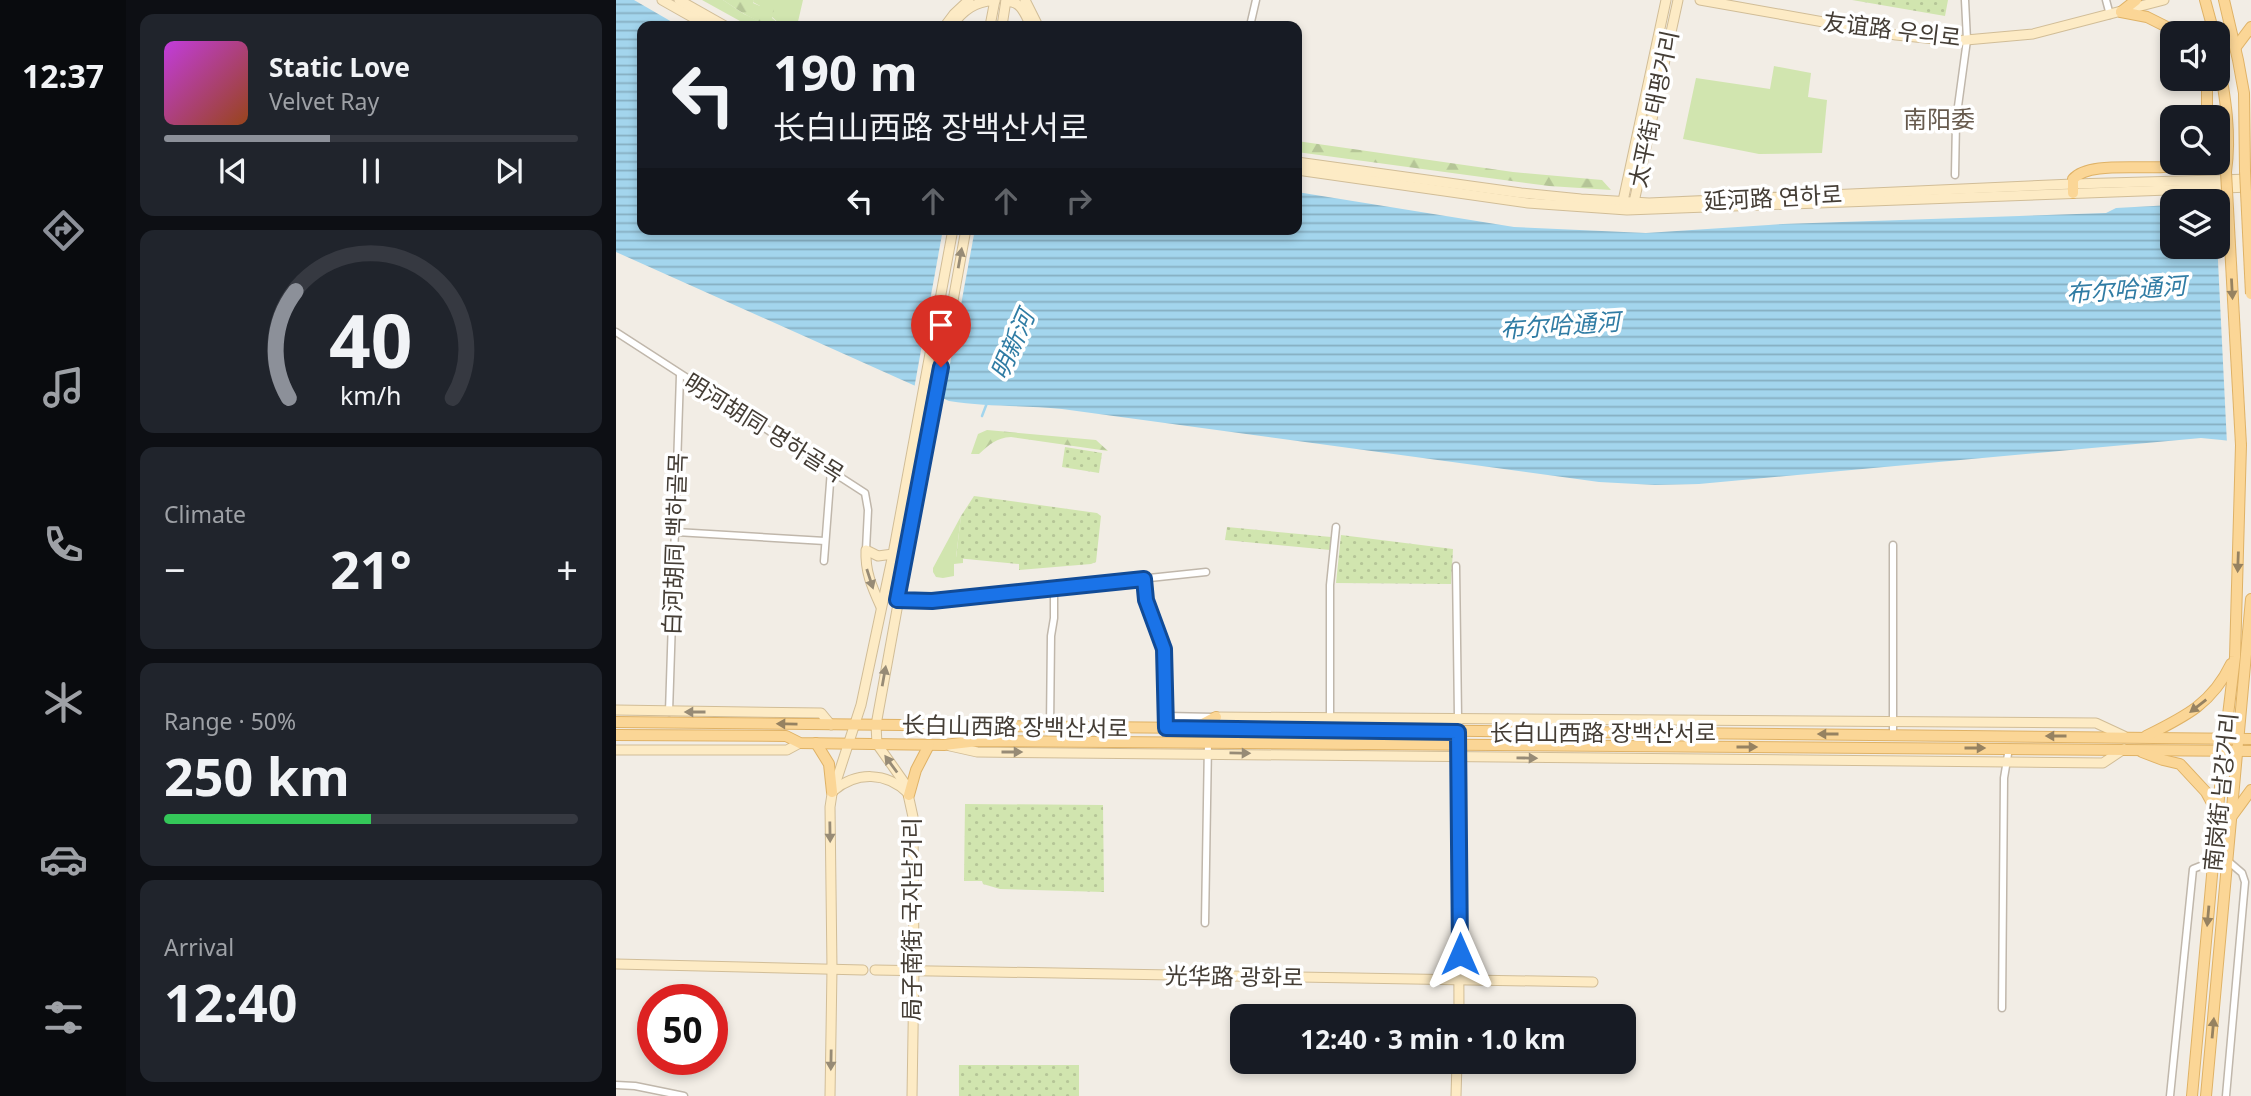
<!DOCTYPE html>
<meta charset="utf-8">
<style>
:root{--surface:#171b24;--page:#20242c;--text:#f1f3f6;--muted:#9ea1a6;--line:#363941;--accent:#8c9099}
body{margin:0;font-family:"Noto Sans","Noto Sans SC","Noto Sans KR",sans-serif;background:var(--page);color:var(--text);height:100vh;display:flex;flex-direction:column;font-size:26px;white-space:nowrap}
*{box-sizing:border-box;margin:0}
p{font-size:23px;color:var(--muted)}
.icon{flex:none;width:38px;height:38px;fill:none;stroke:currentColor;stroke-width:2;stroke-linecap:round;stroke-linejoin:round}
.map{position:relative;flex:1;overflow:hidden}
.sheet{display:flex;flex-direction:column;gap:14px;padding:14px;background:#0d0f14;width:490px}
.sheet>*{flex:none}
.hud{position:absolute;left:21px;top:21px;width:665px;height:214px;border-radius:14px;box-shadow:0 4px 10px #0003;background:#171b24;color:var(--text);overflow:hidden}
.tools{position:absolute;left:1544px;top:21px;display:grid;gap:14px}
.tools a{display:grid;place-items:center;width:70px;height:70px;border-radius:14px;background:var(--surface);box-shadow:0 4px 10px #0003;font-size:35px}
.speed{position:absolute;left:21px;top:984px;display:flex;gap:14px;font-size:35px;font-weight:700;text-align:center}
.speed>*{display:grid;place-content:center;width:91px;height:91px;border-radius:50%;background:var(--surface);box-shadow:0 4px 10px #0003;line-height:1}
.speed .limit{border:10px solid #d22;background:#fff;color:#111}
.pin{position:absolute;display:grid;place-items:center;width:60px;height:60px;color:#fff;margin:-72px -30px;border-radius:50% 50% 50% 0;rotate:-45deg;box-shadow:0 0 7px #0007}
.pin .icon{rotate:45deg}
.me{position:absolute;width:77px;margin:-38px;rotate:0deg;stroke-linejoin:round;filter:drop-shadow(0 0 5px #0008)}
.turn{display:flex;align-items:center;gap:24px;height:147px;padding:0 21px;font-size:32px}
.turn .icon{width:91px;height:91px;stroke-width:2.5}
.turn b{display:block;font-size:49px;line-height:60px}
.lanes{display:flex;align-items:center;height:66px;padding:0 21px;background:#0003;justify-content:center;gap:35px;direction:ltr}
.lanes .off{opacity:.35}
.big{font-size:52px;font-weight:700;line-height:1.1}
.sheet .widget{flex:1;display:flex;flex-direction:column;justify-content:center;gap:10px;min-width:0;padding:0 24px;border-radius:14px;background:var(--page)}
.sheet .dial{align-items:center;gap:0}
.dial svg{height:182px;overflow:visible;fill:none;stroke:var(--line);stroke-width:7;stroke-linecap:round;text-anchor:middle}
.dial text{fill:var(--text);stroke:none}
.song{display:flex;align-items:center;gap:21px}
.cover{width:84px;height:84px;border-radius:10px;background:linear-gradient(135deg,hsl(290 70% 55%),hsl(20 70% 35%))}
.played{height:7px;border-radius:4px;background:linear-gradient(90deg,var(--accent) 40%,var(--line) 40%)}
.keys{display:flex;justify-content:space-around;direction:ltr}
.heat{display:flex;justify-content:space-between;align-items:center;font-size:38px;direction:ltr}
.charge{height:10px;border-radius:5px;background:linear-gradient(90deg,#34c759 50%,var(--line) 0)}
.trip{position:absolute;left:614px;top:1004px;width:406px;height:70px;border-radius:14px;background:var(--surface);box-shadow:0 4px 10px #0003;font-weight:700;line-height:70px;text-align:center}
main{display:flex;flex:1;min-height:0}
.dock{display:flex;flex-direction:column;width:126px;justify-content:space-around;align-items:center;background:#090b0e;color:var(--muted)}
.dock .icon{width:49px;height:49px}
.dock .current{color:var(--accent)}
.dock b{font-size:32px;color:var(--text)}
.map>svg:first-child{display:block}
</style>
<main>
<nav class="dock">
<b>12:37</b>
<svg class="icon current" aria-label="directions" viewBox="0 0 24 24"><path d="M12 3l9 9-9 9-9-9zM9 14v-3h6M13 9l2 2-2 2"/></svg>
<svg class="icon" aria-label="music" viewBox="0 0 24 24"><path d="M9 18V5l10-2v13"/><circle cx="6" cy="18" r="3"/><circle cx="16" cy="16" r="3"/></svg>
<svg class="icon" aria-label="phone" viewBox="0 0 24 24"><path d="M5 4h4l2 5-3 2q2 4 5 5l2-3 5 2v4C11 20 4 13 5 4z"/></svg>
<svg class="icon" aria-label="climate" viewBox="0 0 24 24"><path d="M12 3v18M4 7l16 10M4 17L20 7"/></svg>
<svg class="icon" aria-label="car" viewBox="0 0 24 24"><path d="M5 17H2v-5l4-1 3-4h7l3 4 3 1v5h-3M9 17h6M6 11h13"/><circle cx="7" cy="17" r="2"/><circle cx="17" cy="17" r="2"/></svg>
<svg class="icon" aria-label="filters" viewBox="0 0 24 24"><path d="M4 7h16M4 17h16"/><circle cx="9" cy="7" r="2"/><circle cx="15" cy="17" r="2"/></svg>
</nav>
<section class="sheet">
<div class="widget">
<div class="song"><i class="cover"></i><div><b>Static Love</b><p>Velvet Ray</p></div></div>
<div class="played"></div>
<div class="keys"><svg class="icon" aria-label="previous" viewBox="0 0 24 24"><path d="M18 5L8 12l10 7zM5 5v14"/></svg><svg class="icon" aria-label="pause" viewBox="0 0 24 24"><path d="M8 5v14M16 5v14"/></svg><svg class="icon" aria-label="next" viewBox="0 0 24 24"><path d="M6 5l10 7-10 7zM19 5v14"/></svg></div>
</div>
<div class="widget dial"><svg viewBox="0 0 100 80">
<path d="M14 69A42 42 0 1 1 86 69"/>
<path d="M14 69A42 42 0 0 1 17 22" stroke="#8c9099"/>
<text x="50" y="56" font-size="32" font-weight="700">40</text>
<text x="50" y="72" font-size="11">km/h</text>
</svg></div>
<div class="widget"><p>Climate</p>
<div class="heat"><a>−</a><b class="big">21°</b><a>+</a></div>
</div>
<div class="widget"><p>Range · 50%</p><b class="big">250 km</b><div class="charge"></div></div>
<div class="widget"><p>Arrival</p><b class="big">12:40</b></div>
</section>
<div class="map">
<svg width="1635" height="1096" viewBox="0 0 1635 1096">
<defs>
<pattern id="forest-firs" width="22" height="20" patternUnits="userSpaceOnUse" patternTransform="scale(1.75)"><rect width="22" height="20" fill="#d1e5af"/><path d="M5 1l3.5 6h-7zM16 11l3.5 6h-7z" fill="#b5c597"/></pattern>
<pattern id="park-dots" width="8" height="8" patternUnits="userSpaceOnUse" patternTransform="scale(1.75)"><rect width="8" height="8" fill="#d1e5af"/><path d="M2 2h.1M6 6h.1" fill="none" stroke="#b5c597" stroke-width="1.8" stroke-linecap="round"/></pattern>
<pattern id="water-rules" width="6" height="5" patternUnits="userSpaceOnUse" patternTransform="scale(1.75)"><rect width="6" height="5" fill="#a3d5ed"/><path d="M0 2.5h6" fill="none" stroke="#86aec1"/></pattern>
</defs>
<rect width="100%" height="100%" fill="#f2ede5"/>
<g fill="#d1e5af">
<polygon points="86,0 107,0 128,14 155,26 133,26"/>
<polygon points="138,0 187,0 181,26 166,26 144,6 137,2"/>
<polygon points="1158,66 1195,73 1192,97 1211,100 1206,153 1143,154 1067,139 1080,78 1154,89"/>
<polygon points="345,516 340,557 347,558 347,563 338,564 338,576 327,578 320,577 317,572 317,568"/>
</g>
<g fill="url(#forest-firs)">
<path d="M107 0H138L137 3 144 6 151 3 158 9 156 18 166 26C144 26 125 12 107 0Z"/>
<polygon points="681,141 897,172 986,180 995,190 933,186 681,152"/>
<path d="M371 430 480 440 492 451 395 437C380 438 374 444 363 454H355L362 434Z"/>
</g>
<g fill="url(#park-dots)">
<polygon points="1236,0 1332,0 1329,16"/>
<polygon points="449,447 486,453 483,473 446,467"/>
<polygon points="358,496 481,513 485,516 480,562 475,564 403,570 403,564 340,558 345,516"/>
<polygon points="611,527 715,537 714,550 609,540"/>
<polygon points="725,535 837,549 835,584 720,583"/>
<polygon points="349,804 487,805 488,892 384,889 367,884 366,881 348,881"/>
<rect x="343" y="1065" width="120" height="31"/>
</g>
<path fill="url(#water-rules)" d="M0 0H18L63 26H26V229H681V192L898 227 1030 233 1167 224 1490 213 1500 208 1556 205V247H1601V201H1591L1635 200 1616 441 1585 438 1083 484 1039 485 983 482 446 409C408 405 370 407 333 401L0 252Z"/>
<g fill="#f2ede5">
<polygon points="1599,197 1635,197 1635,443 1611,444 1601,241 1601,201 1599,201"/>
<polygon points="327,229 359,229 327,402 298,389"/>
</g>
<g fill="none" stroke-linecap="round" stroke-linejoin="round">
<polyline stroke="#a3d5ed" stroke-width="2.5" points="366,416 371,403"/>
<defs>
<g id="street">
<polyline points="1490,0 1494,15"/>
<polyline points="634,26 640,0"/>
<polyline points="1339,175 1340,121 1351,40 1349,0"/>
<polyline points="0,332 249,493 252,510 250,550"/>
<polyline points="60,532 209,541"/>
<polyline points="208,561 215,470"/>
<polyline points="840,566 842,718"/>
<polyline points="528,579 530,600 548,649 550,728"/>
<polyline points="281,600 316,601 590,572"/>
<polyline points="53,712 64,375"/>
<polyline points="550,716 598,717"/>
<polyline points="434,728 435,636 438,618 438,588"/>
<polyline points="714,730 714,585 720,527"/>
<polyline points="1277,735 1277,545"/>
<polyline points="589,923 592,743"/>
<polyline points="1386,1008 1388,778 1393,748"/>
<polyline points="0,1085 19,1086 68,1096"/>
<polyline points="1554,1096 1577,869 1597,861"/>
<polyline points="1610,1096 1629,882 1626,873 1612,861"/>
</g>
<g id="secondary">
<polyline points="46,0 92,26"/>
<polyline points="63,0 109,26"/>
<polyline points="409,0 422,26"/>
<polyline points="1084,0 1280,35 1339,41 1417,34 1548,0"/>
<path d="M390 2C405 0 409 14 415 26"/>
<polyline points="329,26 338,14 353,0"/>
<path d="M336 26C346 11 361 0 379 1"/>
<polyline points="374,26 379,0"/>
<polyline points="386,26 390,0"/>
<polyline points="681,162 905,193 965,199 1033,203 1457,184 1635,179"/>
<polyline points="681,170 912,203 1011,210 1635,187"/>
<polyline points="1009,206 1007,201 1050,0"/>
<polyline points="1014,206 1018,202 1062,0"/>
<path d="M265 607C256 587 249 572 250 550L262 556 277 554"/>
<polyline points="0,710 205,713 215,725"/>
<polyline points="600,717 1480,723 1508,736"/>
<polyline points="842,725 843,1017"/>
<polyline points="334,746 361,752 1487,763 1508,749"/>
<polyline points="0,750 171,750 184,743"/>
<path d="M217 791C241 771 270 772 292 793"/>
<polyline points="0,964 247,970"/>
<polyline points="259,970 977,982"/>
<polyline points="214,1096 216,969 214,807 216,794 245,705 277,554 337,229"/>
<polyline points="296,1096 298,971 297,817 290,785 261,744 260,725 350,229"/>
<polyline points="840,1096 841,1062"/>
</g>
<g id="primary">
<polyline points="1589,0 1598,33"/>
<polyline points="1608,0 1622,60 1628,93 1629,171"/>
<polyline points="1505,12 1531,17 1563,33"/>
<polyline points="1505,12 1520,0"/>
<polyline points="1620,47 1635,27"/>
<path d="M1601 51C1608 91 1616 131 1610 172"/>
<polyline points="1591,79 1591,117"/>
<path d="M1457 193V179C1476 158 1542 174 1569 163"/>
<polyline points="0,722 1635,739"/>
<polyline points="579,728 600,717"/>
<polyline points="0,735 170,736 184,743 328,745 362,741 1635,751"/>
<path d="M1530 736C1568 717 1596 704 1615 664"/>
<polyline points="200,743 213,764 216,792"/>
<polyline points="1526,752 1547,760 1564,764 1590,792 1601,812"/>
<polyline points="293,795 300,770 313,745"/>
<polyline points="1616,816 1635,790"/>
<polyline points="1576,1096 1606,765 1619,657 1625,445"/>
<polyline points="1590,1096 1635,599"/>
</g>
</defs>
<use href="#street" stroke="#c0b7ab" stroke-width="9"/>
<use href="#secondary" stroke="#d1bd97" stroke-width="11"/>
<use href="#primary" stroke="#dfb266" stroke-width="12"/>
<use href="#street" stroke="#fff" stroke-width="6"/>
<use href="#secondary" stroke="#fdebc5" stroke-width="9"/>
<use href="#primary" stroke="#fbd696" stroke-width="10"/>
<defs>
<g id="primary-bridge">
<polyline points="1629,171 1635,294"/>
<polyline points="1610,172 1625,445"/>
</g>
</defs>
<use href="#primary-bridge" stroke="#dfb266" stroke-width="12" stroke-linecap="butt"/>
<use href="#primary-bridge" stroke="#fbd696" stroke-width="10"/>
</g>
<defs><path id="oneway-solid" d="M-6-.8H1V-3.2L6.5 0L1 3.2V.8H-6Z" transform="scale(1.75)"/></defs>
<g fill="#978b76">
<use href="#oneway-solid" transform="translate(344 258) rotate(-80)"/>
<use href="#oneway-solid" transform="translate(254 579) rotate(72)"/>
<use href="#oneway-solid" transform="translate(268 676) rotate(-80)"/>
<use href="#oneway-solid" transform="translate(79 712) rotate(-180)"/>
<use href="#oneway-solid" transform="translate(396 752)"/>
<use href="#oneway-solid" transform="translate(624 753) rotate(1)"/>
<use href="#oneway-solid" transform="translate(911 758) rotate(1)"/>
<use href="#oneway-solid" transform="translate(275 764) rotate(-126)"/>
<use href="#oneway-solid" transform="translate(214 832) rotate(89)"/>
<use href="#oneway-solid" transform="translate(215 1060) rotate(91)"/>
</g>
<g fill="#968261">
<use href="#oneway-solid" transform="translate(1616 289) rotate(87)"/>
<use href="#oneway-solid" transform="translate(1622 562) rotate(92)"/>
<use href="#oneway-solid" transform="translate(1582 706) rotate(142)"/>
<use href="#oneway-solid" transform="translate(171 724) rotate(-179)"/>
<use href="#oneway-solid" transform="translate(1212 734) rotate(-180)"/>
<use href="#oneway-solid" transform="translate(1440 736) rotate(-180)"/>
<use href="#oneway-solid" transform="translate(1131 747)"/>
<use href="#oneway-solid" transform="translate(1359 748)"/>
<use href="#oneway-solid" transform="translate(1592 916) rotate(95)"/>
<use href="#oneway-solid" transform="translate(1597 1028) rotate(-85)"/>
</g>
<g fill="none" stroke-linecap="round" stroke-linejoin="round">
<defs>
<polyline id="route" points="325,367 281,600 316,601 528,579 530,600 548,649 550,728 842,732 844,954"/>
</defs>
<use href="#route" stroke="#114b97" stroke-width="18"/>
<use href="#route" stroke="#1a73e8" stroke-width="12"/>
</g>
<g text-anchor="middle" stroke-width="7" stroke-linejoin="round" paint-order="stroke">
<g font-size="23" fill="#443d35" stroke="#fff">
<text transform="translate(1276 30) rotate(7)" y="8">友谊路 우의로</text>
<text transform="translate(1038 109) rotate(-78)" y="8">太平街 태평거리</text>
<text transform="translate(1157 198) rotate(-3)" y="8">延河路 연하로</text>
<text transform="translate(148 428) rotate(32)" y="8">明河胡同 명하골목</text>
<text transform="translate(59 544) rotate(-88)" y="8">白河胡同 백하골목</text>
<text transform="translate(399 727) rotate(1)" y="8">长白山西路 장백산서로</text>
<text x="987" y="741">长白山西路 장백산서로</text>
<text transform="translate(1605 792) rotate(-84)" y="8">南岗街 남강거리</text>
<text transform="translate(296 919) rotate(-90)" y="8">局子南街 국자남거리</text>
<text transform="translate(618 977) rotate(1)" y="8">光华路 광화로</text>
</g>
<g font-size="24" fill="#675a4d" stroke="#fff">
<text x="1323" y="128">南阳委</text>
</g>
<g font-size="24" font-style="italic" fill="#307ca4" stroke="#fff">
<text transform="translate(1510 290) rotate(-4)" y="8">布尔哈通河</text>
<text transform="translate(944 326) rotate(-4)" y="8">布尔哈通河</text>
<text transform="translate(397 345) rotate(-66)" y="8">明新河</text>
</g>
</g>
</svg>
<div class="tools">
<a><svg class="icon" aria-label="sound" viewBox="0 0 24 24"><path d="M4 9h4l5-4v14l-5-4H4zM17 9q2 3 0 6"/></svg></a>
<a><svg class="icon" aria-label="search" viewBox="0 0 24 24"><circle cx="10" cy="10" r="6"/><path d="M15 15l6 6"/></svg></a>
<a><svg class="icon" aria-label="layers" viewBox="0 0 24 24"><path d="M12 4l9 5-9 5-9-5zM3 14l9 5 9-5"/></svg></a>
</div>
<div class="speed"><div class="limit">50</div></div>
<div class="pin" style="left:325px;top:367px;background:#d93025"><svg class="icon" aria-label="arrive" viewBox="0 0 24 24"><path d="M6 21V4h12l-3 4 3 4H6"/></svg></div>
<svg class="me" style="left:844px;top:954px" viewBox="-20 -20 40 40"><path d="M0-17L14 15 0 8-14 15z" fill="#1a73e8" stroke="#fff" stroke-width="4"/></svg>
<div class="trip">12:40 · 3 min · 1.0 km</div>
<div class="hud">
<div class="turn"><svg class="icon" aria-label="left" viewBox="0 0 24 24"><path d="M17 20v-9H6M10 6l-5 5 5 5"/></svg><div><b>190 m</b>长白山西路 장백산서로</div></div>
<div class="lanes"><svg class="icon" aria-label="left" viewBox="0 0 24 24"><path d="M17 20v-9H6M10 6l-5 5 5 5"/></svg><svg class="icon off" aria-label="ahead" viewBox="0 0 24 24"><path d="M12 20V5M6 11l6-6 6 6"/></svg><svg class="icon off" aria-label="ahead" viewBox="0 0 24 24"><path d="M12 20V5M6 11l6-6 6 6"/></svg><svg class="icon off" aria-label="right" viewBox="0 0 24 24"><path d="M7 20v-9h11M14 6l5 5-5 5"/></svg></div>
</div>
</div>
</main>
